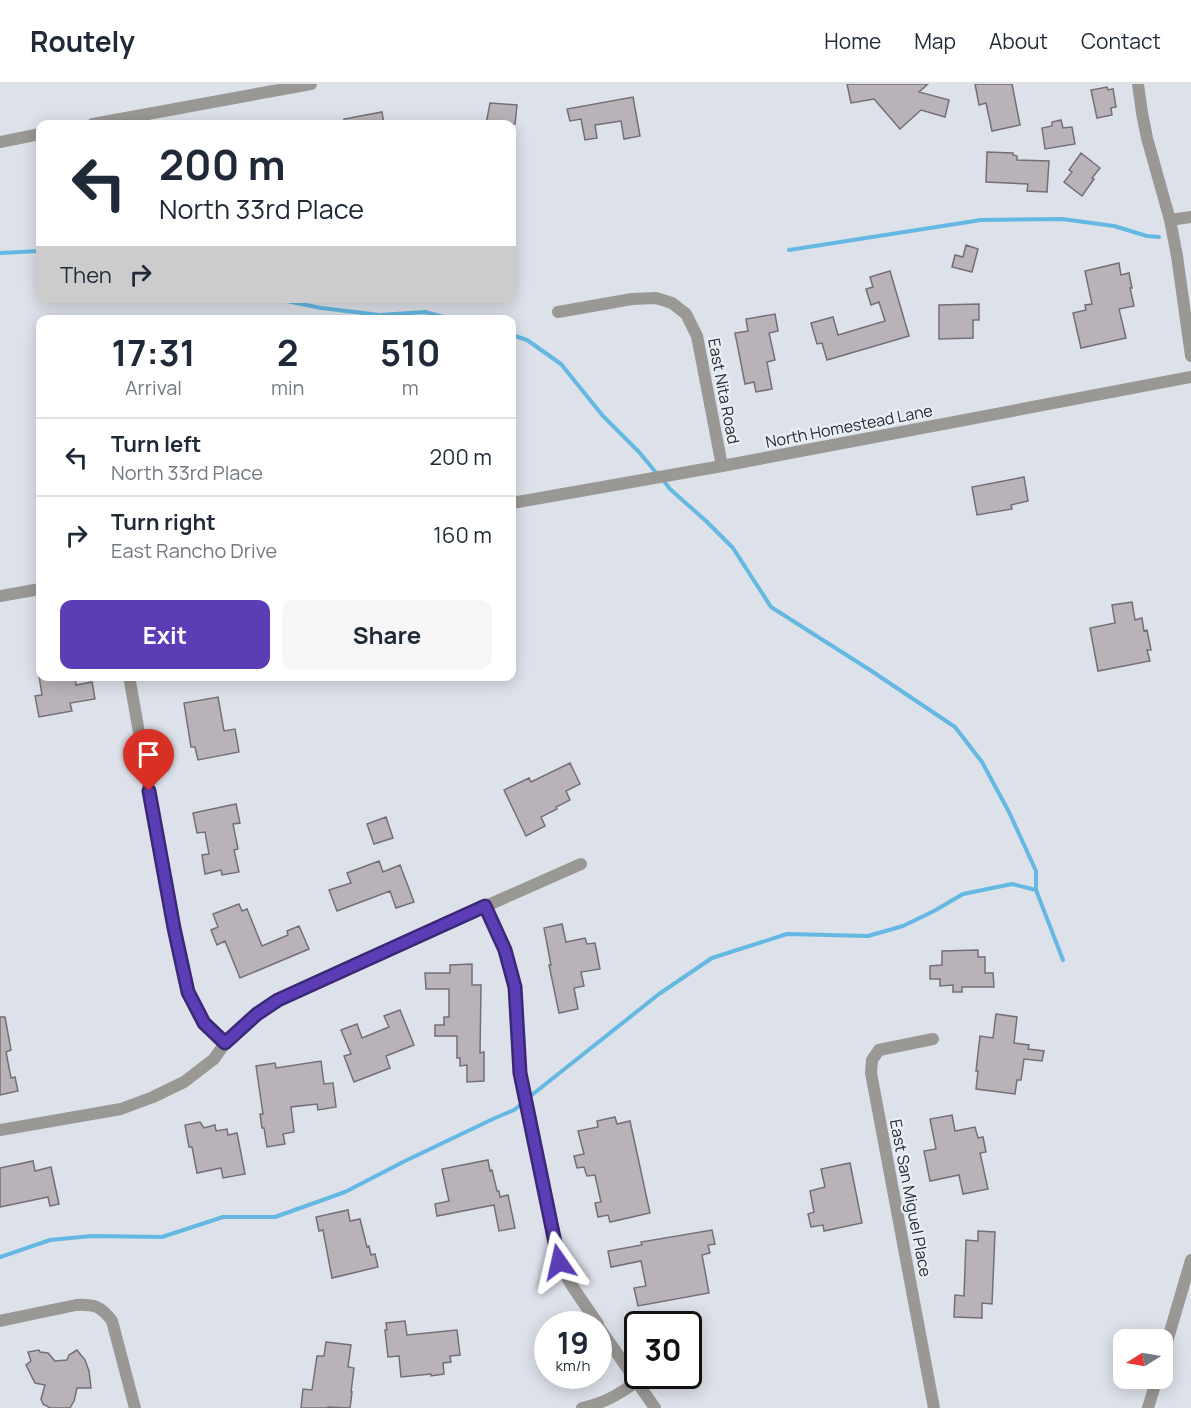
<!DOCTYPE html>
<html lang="en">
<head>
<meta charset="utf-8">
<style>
	:root { --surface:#fff; --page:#f6f6f7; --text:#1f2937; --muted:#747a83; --line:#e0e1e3; --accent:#5b3eb6 }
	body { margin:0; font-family:Manrope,sans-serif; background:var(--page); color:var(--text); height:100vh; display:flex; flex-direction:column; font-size:22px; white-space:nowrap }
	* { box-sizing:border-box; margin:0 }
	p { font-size:20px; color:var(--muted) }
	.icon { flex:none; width:33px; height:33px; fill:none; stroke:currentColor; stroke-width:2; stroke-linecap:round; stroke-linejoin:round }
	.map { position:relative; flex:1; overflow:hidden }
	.panel { position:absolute; left:36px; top:231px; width:480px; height:366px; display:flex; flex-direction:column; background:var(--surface); border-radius:12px; box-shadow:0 3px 15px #0003 }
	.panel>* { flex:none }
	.guide { position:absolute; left:36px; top:36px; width:480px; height:183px; border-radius:12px; box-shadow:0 3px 15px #0003; background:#fff; color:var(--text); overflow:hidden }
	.needle { width:39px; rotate:259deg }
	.controls { position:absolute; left:1113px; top:1245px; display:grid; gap:12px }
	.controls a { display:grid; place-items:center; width:60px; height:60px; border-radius:12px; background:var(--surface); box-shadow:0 3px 15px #0003; font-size:30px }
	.speed { position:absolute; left:534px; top:1227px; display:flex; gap:12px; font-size:30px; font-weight:700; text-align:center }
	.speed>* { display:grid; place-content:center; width:78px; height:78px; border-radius:50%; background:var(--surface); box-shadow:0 3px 15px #0003; line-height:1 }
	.speed small { font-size:15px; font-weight:400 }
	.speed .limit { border:3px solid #111; border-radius:9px; background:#fff; color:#111 }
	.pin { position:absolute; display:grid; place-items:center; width:51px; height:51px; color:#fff; margin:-62px -26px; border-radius:50% 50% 50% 0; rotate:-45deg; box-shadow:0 0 6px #0007 }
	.pin .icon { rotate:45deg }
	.me { position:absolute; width:66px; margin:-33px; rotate:349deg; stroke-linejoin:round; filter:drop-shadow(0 0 4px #0008) }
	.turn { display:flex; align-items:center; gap:21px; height:126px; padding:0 24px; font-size:27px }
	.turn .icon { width:78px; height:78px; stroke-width:2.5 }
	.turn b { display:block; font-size:42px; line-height:51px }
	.then { display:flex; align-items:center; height:57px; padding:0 24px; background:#0003; gap:12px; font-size:22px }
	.eta { display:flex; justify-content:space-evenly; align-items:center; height:102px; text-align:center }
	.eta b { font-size:36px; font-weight:700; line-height:42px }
	.action { display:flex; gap:12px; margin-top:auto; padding:12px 24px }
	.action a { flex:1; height:69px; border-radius:12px; background:var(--accent); color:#fff; font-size:24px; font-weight:700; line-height:69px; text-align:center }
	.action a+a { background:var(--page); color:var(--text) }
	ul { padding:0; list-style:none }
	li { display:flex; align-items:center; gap:18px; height:78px; padding:0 24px; border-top:2px solid var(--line) }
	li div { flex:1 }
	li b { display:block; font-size:22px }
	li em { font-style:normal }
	header { display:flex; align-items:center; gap:36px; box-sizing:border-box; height:84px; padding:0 30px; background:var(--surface); border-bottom:2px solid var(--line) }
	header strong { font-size:28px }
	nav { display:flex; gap:33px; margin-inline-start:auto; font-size:21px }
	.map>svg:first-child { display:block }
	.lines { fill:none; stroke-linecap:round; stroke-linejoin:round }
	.stream { stroke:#64b8e1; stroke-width:4 }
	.building { fill:#b9b3b9; stroke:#746f75; stroke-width:1.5 }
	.minor { stroke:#999894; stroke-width:12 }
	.route-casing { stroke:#3b2876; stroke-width:15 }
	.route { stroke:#5b3eb6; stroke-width:10 }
	.labels { text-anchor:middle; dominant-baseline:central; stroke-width:4.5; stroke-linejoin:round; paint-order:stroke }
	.street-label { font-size:16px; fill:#292b2e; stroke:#eaeff6 }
</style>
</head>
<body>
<header>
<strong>Routely</strong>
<nav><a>Home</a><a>Map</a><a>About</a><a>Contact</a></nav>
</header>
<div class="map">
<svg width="1191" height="1324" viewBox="0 0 1191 1324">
	<rect width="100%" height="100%" fill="#dde1e9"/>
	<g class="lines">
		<path class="stream" d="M789,166L981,136L1062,135L1114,142L1147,152L1159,153
			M0,169L40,167
			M272,214L321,224L380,231L425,228L455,236
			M512,251L527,256L561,280L603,332L639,368L658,391
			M663,396L670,405L706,437L733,464L771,523L870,586L955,643L982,678L1009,728L1036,787V806L1063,876
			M528,1014L659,910L712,874L787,850L868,852L903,842L934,827L963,810L1012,800L1036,806
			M0,1173L50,1156L92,1152L162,1153L223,1133H275L345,1108L405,1077L495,1034L514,1026L523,1019"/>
	</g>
	<path class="building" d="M847,0H928L919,8L949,16L945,33L921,26L900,45L874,15L851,19Z
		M975,0H1012L1020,41L992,47L986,19L979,21Z
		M1107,3L1108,6L1113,5L1116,23L1111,24L1112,31L1097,34L1091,6Z
		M633,13L640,52L624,55L621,37L595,41L597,54L585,56L581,35L570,37L567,25Z
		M490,19L517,21L515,40H486Z
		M382,28L384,40H344V35Z
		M1061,36L1063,44L1072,43L1075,60L1045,65L1042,44L1052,42V38Z
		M987,68L1013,69V71L1017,72V76L1049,77L1047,108L1027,107L1028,100L986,98Z
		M1081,69L1100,84L1092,94L1094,95L1082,112L1064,98L1072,88L1069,86Z
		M966,161L978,165L972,188L952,183L955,171L963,173Z
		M1119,179L1121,191L1129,189L1132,204H1130L1134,222L1119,225L1126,254L1081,264L1073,229L1086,226L1085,221L1092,220L1085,187Z
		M890,187L909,252L827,276L822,259L817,260L811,239L833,233L838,251L885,237L879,218L871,221L866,205L873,203L870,193Z
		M979,220V236H973V254L939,255V221Z
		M775,230L778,247L769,249L775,276L767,278L772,305L756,308L754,298L745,300L735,249L748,247L746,235Z
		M1024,393L1028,417L1011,421L1012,425L977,431L972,403Z
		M1132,518L1135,536L1142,534L1144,547L1147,546L1151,566H1147L1150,577L1098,587L1090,544L1115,539L1112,521Z
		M39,592H75L76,601L92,598L95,615L70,619L72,627L39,633L35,612L42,611Z
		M218,613L224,647L235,645L239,668L198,676L195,663H191L184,619Z
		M570,679L580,700L566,707L570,716L556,723L557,725L541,733L545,742L526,752L504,706L529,694L531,698Z
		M236,720L240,739L233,740L238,765L234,766L239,788L222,791L221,786L205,790L202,771L209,770L205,748L197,749L193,729Z
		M386,733L393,754L374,760L367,740Z
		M379,777L383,788L400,781L414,818L396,824L390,807L337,827L329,806L351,799L347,789Z
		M239,820L242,827L247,825L262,862L288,851L287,847L299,842L309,865L240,894L225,857L217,861L211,846L218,843L213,830Z
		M562,840L566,858L585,854L587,860L595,859L600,885L581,888L584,902L574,904L578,925L559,929L549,881H551L544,844Z
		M978,866V873H985V889H993L994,903H962V908H953V901L940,902V895H930V882L942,881V867Z
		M472,880V901H481L480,969L484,968V997L467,998V981L460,982V974H457V952H435V941H444V933H449V905H426L425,889H450V881Z
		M400,926L414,961L386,972L390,984L354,998L344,972L351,970L341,946L357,940L362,954L389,943L384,932Z
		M996,930L1017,933L1014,959L1029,961L1028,965L1044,967L1042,977L1024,975L1021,996H1017L1015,1010L976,1005L978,987H976L980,952L993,954Z
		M0,933H5L11,966L6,968L11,994L15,993L18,1007L0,1011Z
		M321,977L324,1000L333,999L336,1023L318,1026L317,1020L291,1023L294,1048L283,1050L285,1060L267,1063L264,1044H262L260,1030H263L256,982L275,979L276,984Z
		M952,1031L955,1047L975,1043L978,1054L983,1053L986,1068L980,1069L988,1105L963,1110L959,1091L930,1097L924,1067L936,1065L930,1035Z
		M615,1033L617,1040L630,1037L650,1129L610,1138L608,1131L598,1133L595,1119L601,1118L595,1091L587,1092L584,1083L577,1084L574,1072L584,1070L578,1047L598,1043L597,1037Z
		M200,1038L204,1044L215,1041L216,1047L227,1045L228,1051L237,1049L245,1090L223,1094L221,1084L197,1089L192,1063H189L185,1041Z
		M488,1076L490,1087L492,1086L497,1107H499L500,1113L508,1111L515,1144L499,1147L494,1121L437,1132L435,1120L449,1117L442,1085Z
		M33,1077L35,1087L51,1083L59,1120L50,1122L48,1113L0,1123V1084Z
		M850,1079L862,1139L824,1147L823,1141L811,1143L808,1130L814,1128L810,1107L825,1103L821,1085Z
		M348,1126L350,1137L360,1135L367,1163L369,1162L371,1171L375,1170L378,1183L332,1194L323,1146L319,1147L316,1133Z
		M712,1146L715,1160L708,1161L710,1169L702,1171L709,1209L638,1222L634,1204L646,1202L641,1177L611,1183L608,1167L642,1161L641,1158Z
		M978,1147L995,1148L992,1220L982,1219V1234L954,1233L955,1211L964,1212L966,1156L978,1157Z
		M405,1237L407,1251L457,1246L460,1271L450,1272L451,1278L443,1279L444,1290L431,1292V1290L401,1293L399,1272L388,1273L385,1246H387L386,1239Z
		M326,1258L351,1261L348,1283L354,1284L351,1308H352L350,1324L328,1323V1324H301L303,1305L312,1306L317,1272H324Z
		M39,1266L40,1268L48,1269L55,1277L67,1276L69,1271L77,1266L85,1276L89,1287L91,1304H77L74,1317L70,1324H50L43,1320L41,1315L45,1301L35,1299L26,1281L31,1277L28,1268Z"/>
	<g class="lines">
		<path class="minor" d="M1138,0L1142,29L1147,54L1170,136L1177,172L1191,272
			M93,40L311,0
			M0,58L40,50
			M1170,136L1191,133
			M558,228L632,215L656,214L672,219L686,230L697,252L722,382
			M512,419L722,382L1191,293
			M0,512L40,505
			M129,592L174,845L188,908L204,939L225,959
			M485,822L505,866L515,903L520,989L559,1177L570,1199L598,1240
			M933,955L879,966L872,976L871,989L934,1324
			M0,1046L121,1025L153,1013L184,998L214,975L225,959L257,930L278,916L350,882L581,780
			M0,1237L76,1221C94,1220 101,1222 112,1237L135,1324
			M598,1242L655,1324
			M1162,1275L1191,1176
			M582,1324C604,1319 618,1311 636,1298
			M1148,1324L1157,1294"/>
	</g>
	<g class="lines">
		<g class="route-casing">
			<path id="route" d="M149,707L174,844L188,908L204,939L225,959L257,930L278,916L485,822L505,866L515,903L520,989L559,1178"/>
		</g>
		<use href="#route" class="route"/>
	</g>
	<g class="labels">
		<g class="street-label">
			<text transform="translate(724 307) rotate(79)">East Nita Road</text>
			<text transform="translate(849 342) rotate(-11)">North Homestead Lane</text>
			<text transform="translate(911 1114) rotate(79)">East San Miguel Place</text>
		</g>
	</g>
</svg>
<div class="controls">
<a><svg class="needle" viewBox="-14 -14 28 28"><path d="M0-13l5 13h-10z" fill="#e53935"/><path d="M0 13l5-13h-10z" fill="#747a83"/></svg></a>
</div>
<div class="speed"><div>19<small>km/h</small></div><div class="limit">30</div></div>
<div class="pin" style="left:149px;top:707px;background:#d93025"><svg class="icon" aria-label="arrive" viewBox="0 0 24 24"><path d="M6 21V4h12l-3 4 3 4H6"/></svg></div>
<svg class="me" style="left:559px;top:1178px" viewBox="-20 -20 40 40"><path d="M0-17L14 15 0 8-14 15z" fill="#5b3eb6" stroke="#fff" stroke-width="4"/></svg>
<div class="guide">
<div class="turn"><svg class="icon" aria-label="left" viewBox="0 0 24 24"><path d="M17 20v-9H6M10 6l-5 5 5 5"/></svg><div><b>200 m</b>North 33rd Place</div></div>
<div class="then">Then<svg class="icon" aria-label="right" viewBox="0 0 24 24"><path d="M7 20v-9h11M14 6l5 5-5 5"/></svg></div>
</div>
<section class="panel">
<div class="eta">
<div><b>17:31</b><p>Arrival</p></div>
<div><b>2</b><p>min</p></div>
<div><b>510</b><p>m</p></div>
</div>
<ul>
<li><svg class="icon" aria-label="left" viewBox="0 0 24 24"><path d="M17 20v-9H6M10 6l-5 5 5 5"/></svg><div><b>Turn left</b><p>North 33rd Place</p></div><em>200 m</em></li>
<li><svg class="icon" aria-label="right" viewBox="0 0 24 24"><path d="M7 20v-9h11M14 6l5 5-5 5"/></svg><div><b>Turn right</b><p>East Rancho Drive</p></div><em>160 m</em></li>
</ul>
<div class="action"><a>Exit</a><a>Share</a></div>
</section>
</div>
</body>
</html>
